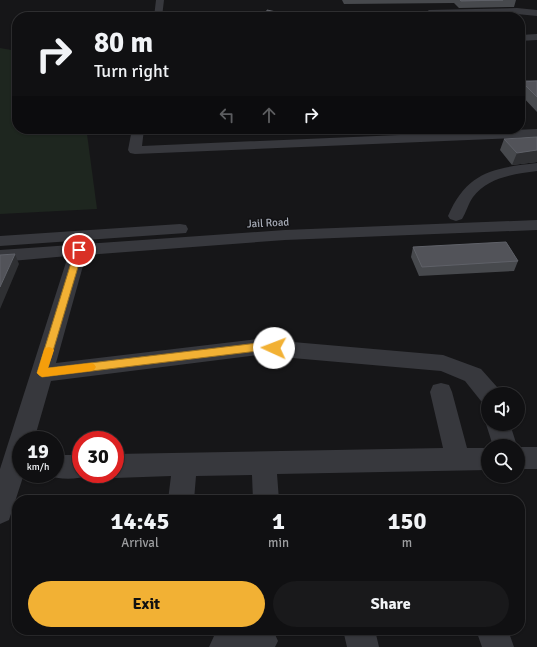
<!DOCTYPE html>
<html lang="en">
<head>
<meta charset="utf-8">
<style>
	:root { --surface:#101012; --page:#19191b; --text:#f1f3f6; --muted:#9c9d9f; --line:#303032; --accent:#f2b134 }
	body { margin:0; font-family:Signika,sans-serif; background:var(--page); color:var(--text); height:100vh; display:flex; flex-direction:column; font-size:15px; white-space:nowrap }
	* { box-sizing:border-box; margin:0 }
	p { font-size:13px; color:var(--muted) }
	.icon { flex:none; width:22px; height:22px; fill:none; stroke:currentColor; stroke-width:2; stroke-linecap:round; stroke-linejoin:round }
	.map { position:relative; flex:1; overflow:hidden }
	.details { position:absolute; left:12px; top:495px; width:513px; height:140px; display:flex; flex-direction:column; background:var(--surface); border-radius:16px; box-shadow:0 1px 3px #0004,0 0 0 1px var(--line) }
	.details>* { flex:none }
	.banner { position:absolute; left:12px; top:12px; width:513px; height:122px; border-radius:16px; box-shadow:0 1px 3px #0004,0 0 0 1px var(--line); background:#101012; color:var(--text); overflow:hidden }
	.controls { position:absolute; left:481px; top:387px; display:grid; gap:8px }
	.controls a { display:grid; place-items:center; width:44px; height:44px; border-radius:50%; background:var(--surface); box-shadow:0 1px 3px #0004,0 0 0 1px var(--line); font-size:20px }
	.speed { position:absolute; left:12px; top:431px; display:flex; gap:8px; font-size:20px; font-weight:700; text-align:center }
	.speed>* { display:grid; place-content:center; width:52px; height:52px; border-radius:50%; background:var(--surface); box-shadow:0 1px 3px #0004,0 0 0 1px var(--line); line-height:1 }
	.speed small { font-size:10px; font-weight:400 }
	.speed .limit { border:6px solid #d22; background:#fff; color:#111 }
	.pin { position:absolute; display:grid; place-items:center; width:34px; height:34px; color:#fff; margin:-17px; border:2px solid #fff; border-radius:50%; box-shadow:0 1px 4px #0007 }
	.me { position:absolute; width:44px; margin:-22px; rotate:272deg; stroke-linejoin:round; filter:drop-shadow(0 0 3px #0008) }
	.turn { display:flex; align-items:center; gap:14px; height:84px; padding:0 16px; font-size:18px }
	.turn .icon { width:52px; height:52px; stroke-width:2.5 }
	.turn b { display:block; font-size:28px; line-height:34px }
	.lanes { display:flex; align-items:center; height:38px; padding:0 16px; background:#0003; justify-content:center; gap:20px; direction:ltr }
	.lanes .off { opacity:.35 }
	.eta { display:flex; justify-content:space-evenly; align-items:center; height:68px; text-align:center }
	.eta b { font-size:24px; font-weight:800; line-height:28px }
	.action { display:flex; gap:8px; margin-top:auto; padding:8px 16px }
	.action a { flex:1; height:46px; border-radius:24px; background:var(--accent); color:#111; font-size:16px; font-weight:800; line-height:46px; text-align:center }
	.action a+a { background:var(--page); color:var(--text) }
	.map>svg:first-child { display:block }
	.green { fill:#1e261f }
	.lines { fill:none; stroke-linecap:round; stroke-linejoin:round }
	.minor { fill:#37383d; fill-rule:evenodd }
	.wall { fill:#47494d }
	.shaded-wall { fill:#2f3033 }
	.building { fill:#525359; stroke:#5f6168 }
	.route { fill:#f2b134; stroke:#9d7322 }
	.slow { fill:#f59e0b }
	.labels { text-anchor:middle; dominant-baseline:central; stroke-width:3; stroke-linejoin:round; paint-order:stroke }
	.street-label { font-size:11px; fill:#a8adb8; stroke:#111113 }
</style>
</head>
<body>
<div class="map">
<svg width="537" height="647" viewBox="0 0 537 647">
	<rect width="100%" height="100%" fill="#161618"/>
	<path class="green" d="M0,48L17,51V129H89L87,134L97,209L0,214Z"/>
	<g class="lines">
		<path class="minor" d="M156,0H164L162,17H154Z
			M517,8L537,10V16L517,14L423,17L422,15L429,10Z
			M384,11L396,15L397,17H288L292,14Z
			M537,34V40L520,41V35Z
			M520,80H537V86H520Z
			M132,129H144L142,146L537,129V137L135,154L130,153L128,150Z
			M537,163V171C514,174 488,177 473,197C468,204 466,213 462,219L456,221L450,219L448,216C467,172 493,168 537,163Z
			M537,220V230L285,240L86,255L56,363L258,339L443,355L481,369L497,387L500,394H488V403L481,401L465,381L441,371L258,355L51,381L34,440H21V474H24L9,520L0,524V469L68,256L0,262V250L285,230Z
			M180,224L186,225L188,229L186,233L0,246V236Z
			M441,383L449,385L452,392L467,448H488V470L277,474L279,500H253L252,475L196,476L194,500H168L171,476L115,478L106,474H115V454L443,448L430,392L433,385Z
			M488,420V424H510L517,446H493L486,424Z
			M518,447H537V469H518Z
			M55,455H81V474H90V475C76,480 60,480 46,475V474H55Z
			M232,630H273L278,641L275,647H209L214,636Z
			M343,630H375L379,647H347Z
			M476,630H508L514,647H482Z"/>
	</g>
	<path class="wall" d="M342,0H516L514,7L459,8L454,3L344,4Z
		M537,81V112L520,94V88L522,82Z
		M537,137V162L512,165L500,150L504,139Z
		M413,247L518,261L514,271L419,276L411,257Z"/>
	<path class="shaded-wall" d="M537,150V162L512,165L517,153Z
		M15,254L19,264L0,309V287Z"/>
	<path class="building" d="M460,0H503L461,1Z
		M267,10L294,16V17H266Z
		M537,81V97L522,82Z
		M537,137V150L517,153L504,139Z
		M506,242L518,261L422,267L413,247Z
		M15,254L0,287V255Z"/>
	<path class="route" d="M79,248L83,250L48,368L258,343L274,345L278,348L274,352L258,351L42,377L39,375L37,373L75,250Z"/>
	<path class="slow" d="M49,347L52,348L54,350L48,368L91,363L94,364L96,367L94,370L91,371L42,377L39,375L37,373L44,350L45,348Z"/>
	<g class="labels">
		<g class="street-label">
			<text transform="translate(268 223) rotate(-3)">Jail Road</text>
		</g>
	</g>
</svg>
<div class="controls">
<a><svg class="icon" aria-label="sound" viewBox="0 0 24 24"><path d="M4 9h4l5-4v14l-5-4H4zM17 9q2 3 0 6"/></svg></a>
<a><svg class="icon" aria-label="search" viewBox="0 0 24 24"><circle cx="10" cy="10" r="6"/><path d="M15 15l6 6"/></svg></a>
</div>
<div class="speed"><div>19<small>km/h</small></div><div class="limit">30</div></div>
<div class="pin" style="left:79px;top:250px;background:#d93025"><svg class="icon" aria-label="arrive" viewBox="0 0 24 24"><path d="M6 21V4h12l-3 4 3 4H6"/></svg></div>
<svg class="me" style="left:274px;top:348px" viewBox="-20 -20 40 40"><circle r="19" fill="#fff"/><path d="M0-13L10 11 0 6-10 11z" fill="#f2b134"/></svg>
<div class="banner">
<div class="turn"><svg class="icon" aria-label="right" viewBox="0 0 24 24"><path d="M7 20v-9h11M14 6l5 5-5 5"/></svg><div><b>80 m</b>Turn right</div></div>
<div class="lanes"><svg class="icon off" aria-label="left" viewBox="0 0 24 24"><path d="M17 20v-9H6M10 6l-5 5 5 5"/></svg><svg class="icon off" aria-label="ahead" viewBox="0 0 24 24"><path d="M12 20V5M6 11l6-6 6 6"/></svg><svg class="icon" aria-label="right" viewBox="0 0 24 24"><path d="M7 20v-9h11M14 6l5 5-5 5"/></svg></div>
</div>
<section class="details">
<div class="eta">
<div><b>14:45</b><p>Arrival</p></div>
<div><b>1</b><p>min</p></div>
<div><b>150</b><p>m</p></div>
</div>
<div class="action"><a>Exit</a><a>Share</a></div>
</section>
</div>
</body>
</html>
